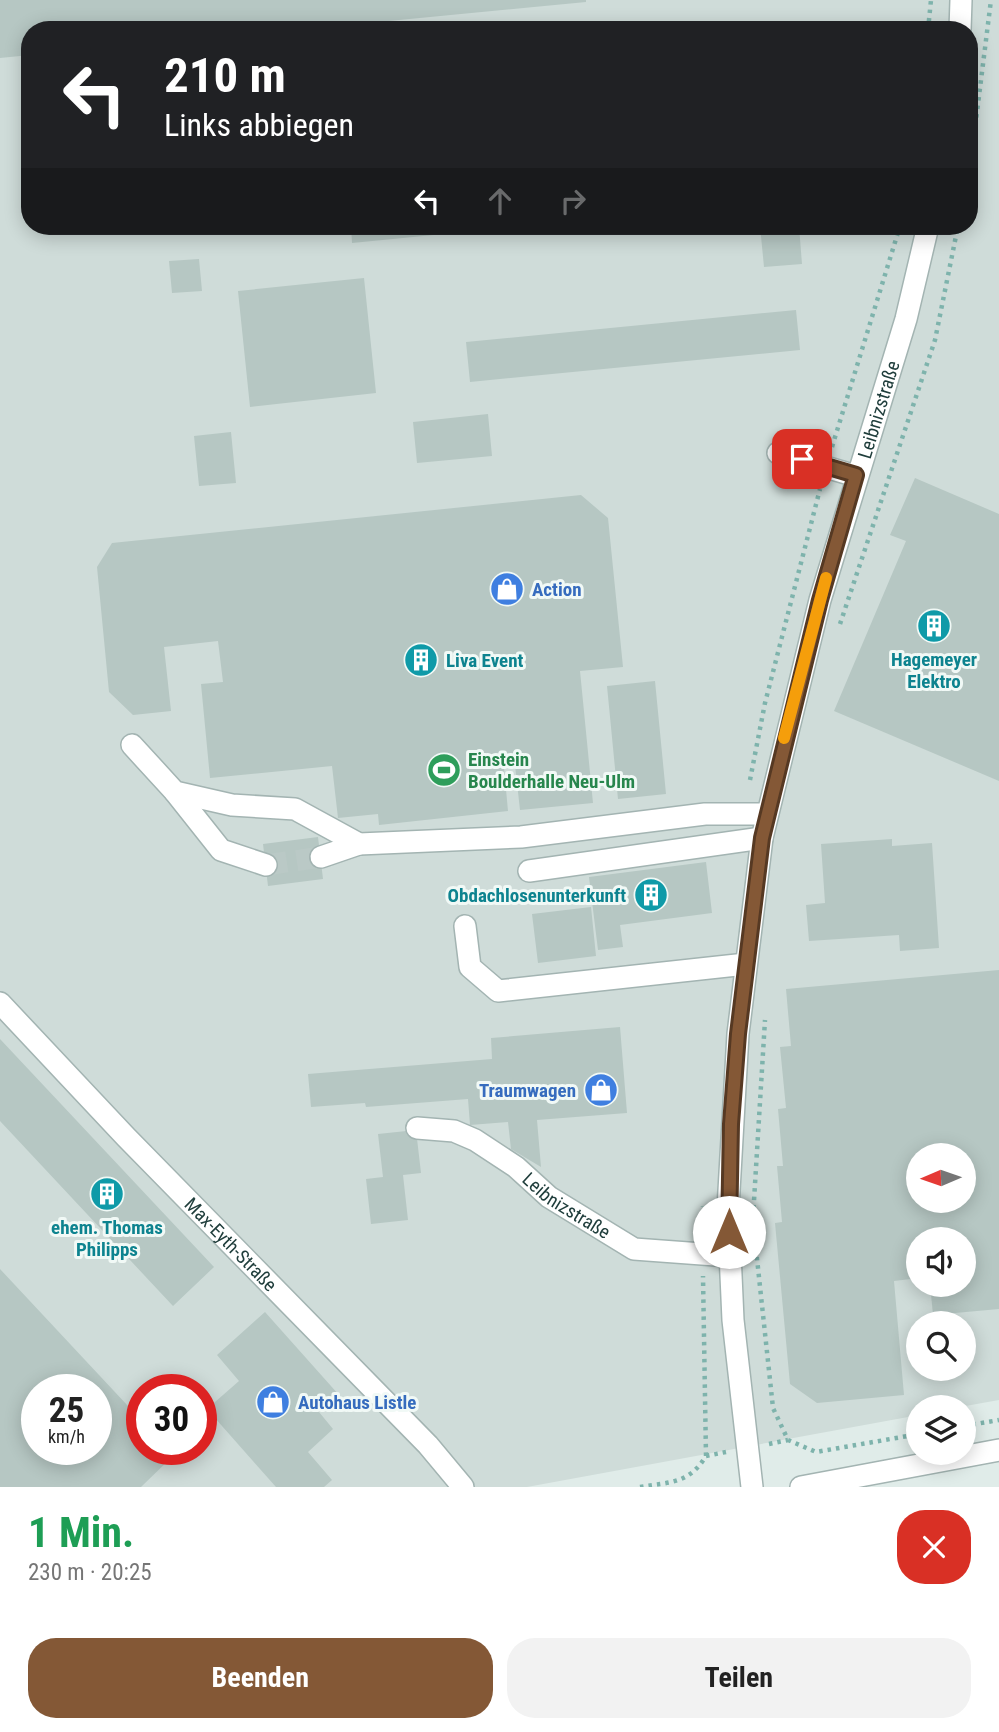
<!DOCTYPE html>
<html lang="de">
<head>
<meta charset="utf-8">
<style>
	:root { --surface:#fff; --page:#f2f2f2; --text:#222; --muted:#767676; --accent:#845836 }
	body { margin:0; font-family:"Roboto Condensed",sans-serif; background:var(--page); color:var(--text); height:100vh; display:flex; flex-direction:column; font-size:26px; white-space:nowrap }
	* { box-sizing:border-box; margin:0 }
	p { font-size:23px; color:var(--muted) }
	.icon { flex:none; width:38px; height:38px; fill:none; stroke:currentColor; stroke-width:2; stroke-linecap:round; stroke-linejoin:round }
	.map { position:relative; height:1487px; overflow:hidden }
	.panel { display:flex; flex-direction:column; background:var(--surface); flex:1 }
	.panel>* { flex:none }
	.top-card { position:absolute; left:21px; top:21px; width:957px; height:214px; border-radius:28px; box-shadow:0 4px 18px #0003; background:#202124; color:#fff; overflow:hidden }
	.needle { width:46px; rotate:268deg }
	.tools { position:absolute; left:906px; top:1143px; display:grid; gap:14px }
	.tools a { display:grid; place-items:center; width:70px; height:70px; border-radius:50%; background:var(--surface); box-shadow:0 4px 18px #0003; font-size:35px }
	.speed { position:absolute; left:21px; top:1374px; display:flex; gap:14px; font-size:35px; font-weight:700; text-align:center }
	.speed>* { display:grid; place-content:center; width:91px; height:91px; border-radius:50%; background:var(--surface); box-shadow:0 4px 18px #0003; line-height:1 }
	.speed small { font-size:18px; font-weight:400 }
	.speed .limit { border:10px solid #d22; background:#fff; color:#111 }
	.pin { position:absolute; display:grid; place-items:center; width:60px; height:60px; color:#fff; margin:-30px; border-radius:14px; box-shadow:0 4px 10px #0006 }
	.me { position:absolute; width:77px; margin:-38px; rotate:0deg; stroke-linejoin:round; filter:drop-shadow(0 0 5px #0008) }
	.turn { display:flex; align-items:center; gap:24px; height:147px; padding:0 28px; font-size:32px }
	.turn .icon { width:91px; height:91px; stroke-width:2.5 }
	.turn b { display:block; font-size:49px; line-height:60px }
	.lanes { display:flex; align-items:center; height:66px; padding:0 28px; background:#0003; justify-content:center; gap:35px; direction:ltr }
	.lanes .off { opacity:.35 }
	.round { display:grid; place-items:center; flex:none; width:74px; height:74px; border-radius:28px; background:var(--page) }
	.head { display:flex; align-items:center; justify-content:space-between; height:119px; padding:0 28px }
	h1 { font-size:42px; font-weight:700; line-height:52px; color:#1e9e55 }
	.cta { display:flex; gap:14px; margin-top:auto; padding:14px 28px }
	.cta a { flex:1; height:80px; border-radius:28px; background:var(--accent); color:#fff; font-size:28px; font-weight:700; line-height:80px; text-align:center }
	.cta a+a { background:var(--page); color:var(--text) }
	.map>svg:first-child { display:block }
	.built { fill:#cfdcd9; fill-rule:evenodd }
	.building { fill:#b6c7c3; fill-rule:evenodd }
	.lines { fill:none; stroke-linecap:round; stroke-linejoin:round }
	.minor-tunnel { stroke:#bac9c6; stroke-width:21; stroke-dasharray:21 10; stroke-linecap:butt }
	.minor-casing { stroke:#a3b4b2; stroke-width:24 }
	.path { stroke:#7eb3ac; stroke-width:4.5; stroke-dasharray:3.5 5; stroke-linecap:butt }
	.minor { stroke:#fff; stroke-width:21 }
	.route-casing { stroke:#563923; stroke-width:18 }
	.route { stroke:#845836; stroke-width:12 }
	.slow { stroke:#f59e0b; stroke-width:12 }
	.labels { text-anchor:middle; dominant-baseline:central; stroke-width:6; stroke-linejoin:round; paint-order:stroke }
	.street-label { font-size:19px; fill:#203e3c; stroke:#f1f9f6 }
	.shop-label { font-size:19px; font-weight:bold; fill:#366cbe; stroke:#f1f9f6; text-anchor:start }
	.culture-label { font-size:19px; font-weight:bold; fill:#0d838f; stroke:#f1f9f6 }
	.leisure-label { font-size:19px; font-weight:bold; fill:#27864d; stroke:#f1f9f6; text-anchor:start }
</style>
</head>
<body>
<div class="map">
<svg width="999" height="1487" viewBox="0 0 999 1487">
	<rect width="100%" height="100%" fill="#e0ece9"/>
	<path class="built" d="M0,0H999V1400L960,1407H919V1415L527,1487H0ZM30,30H970V226H30ZM919,1155H964V1200H919ZM919,1239H964V1284H919ZM919,1323H964V1368H919ZM37,1390H96V1449H37ZM142,1390H201V1449H142Z"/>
	<path class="building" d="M0,0H586V2L296,30H30V55L0,58Z
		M351,226H505V228L352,243Z
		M760,226H799L802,264L764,267Z
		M199,259L202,291L172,293L169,261Z
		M364,278L376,393L250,407L238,291Z
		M796,310L800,350L470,382L466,342Z
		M488,414L492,456L417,463L413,422Z
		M231,432L236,483L199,486L194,436Z
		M915,478L999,514V781L834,711L906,541L890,535Z
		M581,495L608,518L623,667L580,671L593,803L520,810L514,756L503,757L508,811L379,825L378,814L338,818L332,766L210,778L201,684L223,682L218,641L164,647L171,711L133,715L109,692L97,567L112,543Z
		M655,681L666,794L618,799L607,686Z
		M318,837L323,879L268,886L263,844Z
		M892,839V846L932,843L939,948L900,951L899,935L809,941L806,905L825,903L821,844Z
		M706,862L712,913L620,925L623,947L598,950L589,877Z
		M591,907L596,956L538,963L532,914Z
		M999,970V1309L933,1315L930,1284H964V1239H919V1278L894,1281L904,1395L817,1403L790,1384L775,1223L782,1222L777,1166H783L778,1109L786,1108L780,1047L791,1046L786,989ZM919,1155H964V1200H919Z
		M620,1027L627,1113L537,1120L541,1167L511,1149L508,1122L470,1125L468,1099L366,1107L365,1103L311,1107L308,1074L492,1059L491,1038Z
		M0,1039L214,1267L173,1306L0,1121Z
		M416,1130L421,1173L403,1175L408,1220L371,1224L366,1179L383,1177L378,1134Z
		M0,1269L142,1421V1449H168L174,1455L141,1487H0ZM37,1390H96V1449H37Z
		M265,1312L339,1395L319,1412L333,1429L308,1452L332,1480L324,1487H276L207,1409L239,1381L217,1355Z"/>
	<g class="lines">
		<path class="minor-tunnel" d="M266,865L321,857"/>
		<g class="minor-casing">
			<g id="minor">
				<path d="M960,30L961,0"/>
				<path d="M778,453L856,476"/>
				<path d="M132,745L175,792L232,805L295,809L359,844L521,837L705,814H766"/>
				<path d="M175,792L221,850L266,865"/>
				<path d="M321,857L359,844"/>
				<path d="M529,871L762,838"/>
				<path d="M465,926L470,967L498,991L746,964"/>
				<path id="s1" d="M0,1003L126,1137L428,1445L463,1487"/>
				<path id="s2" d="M417,1128L454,1131L475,1140L516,1167L549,1197L634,1249L729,1256"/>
				<path id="s3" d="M752,1487L733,1320L728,1208L738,1034L762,838L820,600L906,319L928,226"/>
				<path d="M801,1487L999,1450"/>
			</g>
		</g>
		<path class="path" d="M928,30L931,0
			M970,168L991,0
			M832,447L900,226
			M840,624L935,340L958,226
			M750,780L765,703L820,489
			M753,1217L765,1020
			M702,1232L703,1206
			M755,1240L773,1408L788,1440L816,1452L919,1434
			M964,1426L999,1420
			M769,1444L788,1440
			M706,1456L726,1452
			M640,1487C670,1482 689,1484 706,1456L703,1276"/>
		<use href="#minor" class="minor"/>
	</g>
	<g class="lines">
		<g class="route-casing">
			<path id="route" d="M729,1232L731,1124L738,1034L762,838L820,600L856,475L802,459"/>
		</g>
		<use href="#route" class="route"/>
		<path class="slow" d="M784,738L826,578"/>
	</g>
	<defs>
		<g id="shop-disc" transform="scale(1.75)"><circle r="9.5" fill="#3f7fe0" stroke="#f1f9f6"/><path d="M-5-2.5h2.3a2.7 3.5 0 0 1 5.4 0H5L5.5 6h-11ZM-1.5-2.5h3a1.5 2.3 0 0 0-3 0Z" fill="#fff"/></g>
		<g id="building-disc" transform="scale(1.75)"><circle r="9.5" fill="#0f9aa8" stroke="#f1f9f6"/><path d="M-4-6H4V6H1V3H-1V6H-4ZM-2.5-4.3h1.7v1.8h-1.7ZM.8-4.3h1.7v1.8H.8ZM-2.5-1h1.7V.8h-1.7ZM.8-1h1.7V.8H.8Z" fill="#fff"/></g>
		<g id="stadium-disc" transform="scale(1.75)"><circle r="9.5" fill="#2e9e5b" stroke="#f1f9f6"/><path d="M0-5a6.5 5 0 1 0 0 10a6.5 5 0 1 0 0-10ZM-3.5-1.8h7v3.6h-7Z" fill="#fff"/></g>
	</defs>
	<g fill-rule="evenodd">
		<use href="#shop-disc" x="507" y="589"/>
		<use href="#building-disc" x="934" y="626"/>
		<use href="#building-disc" x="421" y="660"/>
		<use href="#stadium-disc" x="444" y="770"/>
		<use href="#building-disc" x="651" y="895"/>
		<use href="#shop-disc" x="601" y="1090"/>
		<use href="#building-disc" x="107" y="1194"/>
		<use href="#shop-disc" x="273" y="1402"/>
	</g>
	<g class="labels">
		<g class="street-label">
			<text stroke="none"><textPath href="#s3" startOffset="1096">Leibnizstraße</textPath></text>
			<text stroke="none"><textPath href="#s2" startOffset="173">Leibnizstraße</textPath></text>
			<text stroke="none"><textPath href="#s1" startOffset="334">Max-Eyth-Straße</textPath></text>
		</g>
		<g class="shop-label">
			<text x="532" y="589">Action</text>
			<text x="576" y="1090" text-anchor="end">Traumwagen</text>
			<text x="298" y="1402">Autohaus Listle</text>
		</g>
		<g class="culture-label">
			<text x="934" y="659">Hagemeyer<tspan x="934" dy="22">Elektro</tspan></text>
			<text x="446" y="660" text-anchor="start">Liva Event</text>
			<text x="626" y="895" text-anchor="end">Obdachlosenunterkunft</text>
			<text x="107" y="1227">ehem. Thomas<tspan x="107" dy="22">Philipps</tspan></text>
		</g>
		<g class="leisure-label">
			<text x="468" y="759">Einstein<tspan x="468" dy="22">Boulderhalle Neu-Ulm</tspan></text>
		</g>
	</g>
</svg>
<div class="tools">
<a><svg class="needle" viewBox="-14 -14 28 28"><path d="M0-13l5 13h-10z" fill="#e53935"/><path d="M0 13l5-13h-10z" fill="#767676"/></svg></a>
<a><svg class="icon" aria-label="sound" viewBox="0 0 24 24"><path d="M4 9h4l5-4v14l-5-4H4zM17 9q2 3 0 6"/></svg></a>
<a><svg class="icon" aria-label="search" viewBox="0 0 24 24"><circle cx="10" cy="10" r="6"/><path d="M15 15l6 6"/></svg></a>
<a><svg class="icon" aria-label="layers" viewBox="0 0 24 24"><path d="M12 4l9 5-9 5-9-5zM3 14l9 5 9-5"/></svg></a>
</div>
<div class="speed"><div>25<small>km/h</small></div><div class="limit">30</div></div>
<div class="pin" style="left:802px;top:459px;background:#d93025"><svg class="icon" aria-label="arrive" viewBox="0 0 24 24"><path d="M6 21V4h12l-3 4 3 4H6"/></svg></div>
<svg class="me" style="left:729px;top:1232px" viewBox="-20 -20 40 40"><circle r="19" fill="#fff"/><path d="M0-13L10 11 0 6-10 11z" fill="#845836"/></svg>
<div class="top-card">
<div class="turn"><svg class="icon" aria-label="left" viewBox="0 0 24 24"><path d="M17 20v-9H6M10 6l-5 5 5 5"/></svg><div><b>210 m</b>Links abbiegen</div></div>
<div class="lanes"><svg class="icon" aria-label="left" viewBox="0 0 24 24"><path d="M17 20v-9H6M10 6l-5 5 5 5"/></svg><svg class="icon off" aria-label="ahead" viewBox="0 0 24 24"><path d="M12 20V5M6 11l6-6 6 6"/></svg><svg class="icon off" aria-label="right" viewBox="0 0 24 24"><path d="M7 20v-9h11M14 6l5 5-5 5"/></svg></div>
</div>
</div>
<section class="panel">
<div class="head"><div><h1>1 Min.</h1><p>230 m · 20:25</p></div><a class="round" style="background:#d93025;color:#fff"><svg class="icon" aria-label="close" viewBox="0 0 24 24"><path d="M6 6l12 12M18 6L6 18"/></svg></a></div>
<div class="cta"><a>Beenden</a><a>Teilen</a></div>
</section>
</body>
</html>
